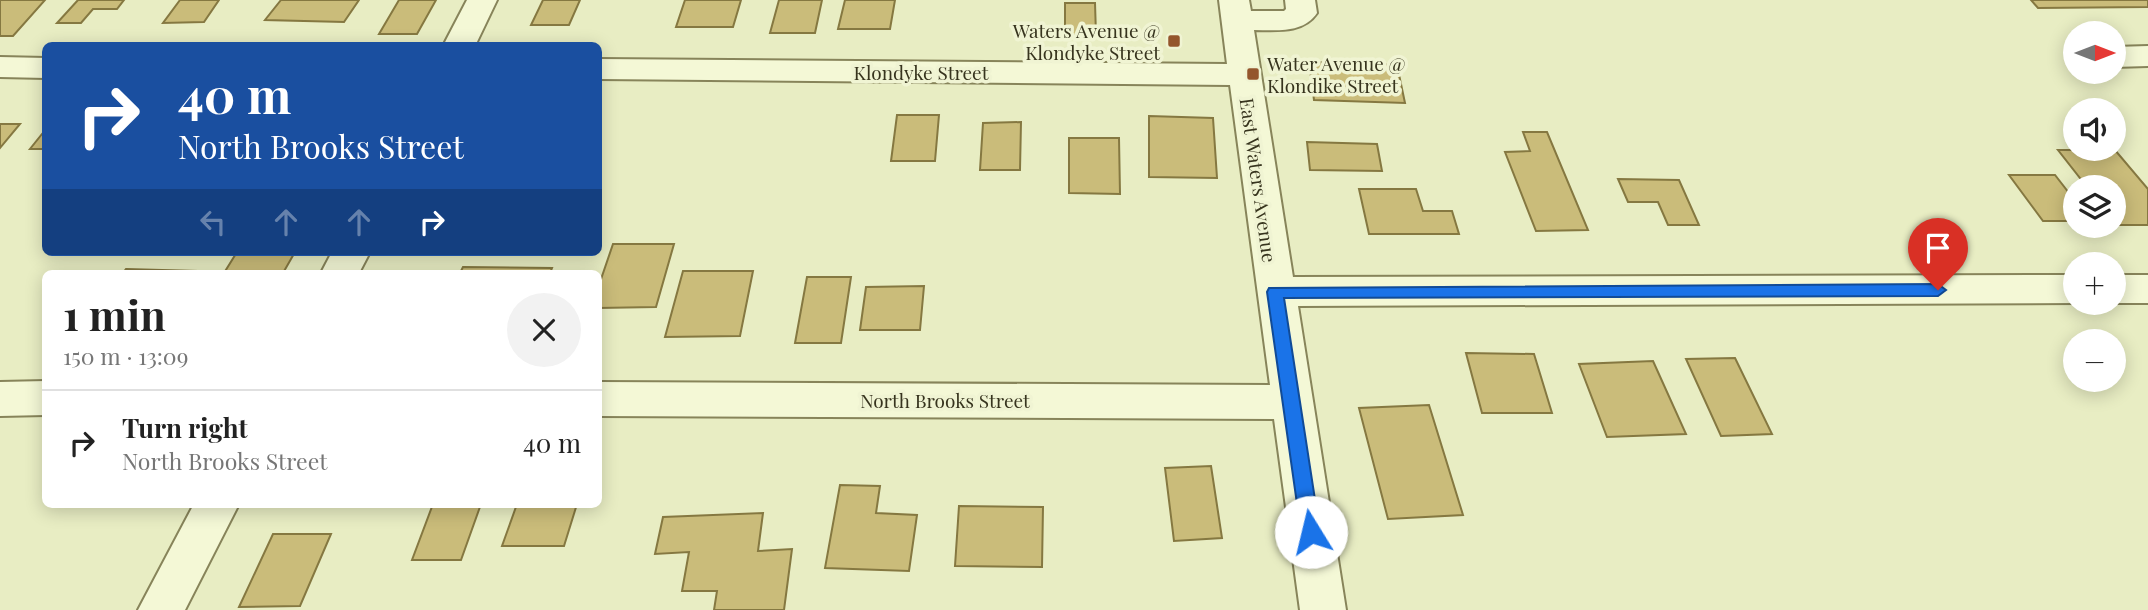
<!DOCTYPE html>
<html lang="en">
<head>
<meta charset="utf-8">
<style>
	:root { --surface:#fff; --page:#f2f2f2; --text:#222; --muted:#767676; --line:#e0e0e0 }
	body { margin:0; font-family:"Playfair Display",serif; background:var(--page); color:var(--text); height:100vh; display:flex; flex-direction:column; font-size:26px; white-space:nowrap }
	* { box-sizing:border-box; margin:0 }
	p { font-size:23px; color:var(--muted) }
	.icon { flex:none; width:38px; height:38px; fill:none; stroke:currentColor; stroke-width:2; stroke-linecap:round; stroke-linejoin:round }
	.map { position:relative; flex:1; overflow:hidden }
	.details { position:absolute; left:42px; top:270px; width:560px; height:238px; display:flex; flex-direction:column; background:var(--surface); border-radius:10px; box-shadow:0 4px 18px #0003 }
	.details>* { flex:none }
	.top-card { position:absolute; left:42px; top:42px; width:560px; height:214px; border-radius:10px; box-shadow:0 4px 18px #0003; background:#1a4fa0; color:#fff; overflow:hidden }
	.needle { width:46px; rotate:90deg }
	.controls { position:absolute; left:2063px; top:21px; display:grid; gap:14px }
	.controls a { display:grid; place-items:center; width:63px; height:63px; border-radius:50%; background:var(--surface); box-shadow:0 4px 18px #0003; font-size:35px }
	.pin { position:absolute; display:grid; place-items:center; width:60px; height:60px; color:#fff; margin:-72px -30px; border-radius:50% 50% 50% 0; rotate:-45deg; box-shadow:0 0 7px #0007 }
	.pin .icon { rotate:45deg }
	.me { position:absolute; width:77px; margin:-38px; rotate:351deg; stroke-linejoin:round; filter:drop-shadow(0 0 5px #0008) }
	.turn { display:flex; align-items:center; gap:24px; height:147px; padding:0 21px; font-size:32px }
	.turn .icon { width:91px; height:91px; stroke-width:2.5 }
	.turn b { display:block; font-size:49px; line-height:60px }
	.lanes { display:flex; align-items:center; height:66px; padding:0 21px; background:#0003; justify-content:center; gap:35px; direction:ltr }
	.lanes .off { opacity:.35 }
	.round { display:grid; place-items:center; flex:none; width:74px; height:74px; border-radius:37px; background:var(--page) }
	.overview { display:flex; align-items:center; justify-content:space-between; height:119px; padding:0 21px }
	h1 { font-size:42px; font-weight:700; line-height:52px }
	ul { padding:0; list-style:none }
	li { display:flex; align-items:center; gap:21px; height:105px; padding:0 21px; border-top:2px solid var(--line) }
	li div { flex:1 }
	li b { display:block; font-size:26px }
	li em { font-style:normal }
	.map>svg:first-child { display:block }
	.building { fill:#cabc7a; stroke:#857841; stroke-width:2 }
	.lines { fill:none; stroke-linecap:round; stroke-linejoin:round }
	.minor-casing { stroke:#87845a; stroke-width:4 }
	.minor { fill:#f4f8d6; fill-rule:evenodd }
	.route { fill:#1a73e8; stroke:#114b97; stroke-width:2 }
	.poi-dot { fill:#94562c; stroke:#f0f4d3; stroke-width:2.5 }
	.labels { text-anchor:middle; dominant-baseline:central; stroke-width:7; stroke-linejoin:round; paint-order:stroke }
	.poi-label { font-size:19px; fill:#37341e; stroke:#f0f4d3; text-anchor:end }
	.street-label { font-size:19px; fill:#37341e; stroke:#f0f4d3 }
</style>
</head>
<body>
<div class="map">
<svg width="2148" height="610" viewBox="0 0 2148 610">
	<rect width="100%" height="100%" fill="#e8edc3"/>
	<path class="building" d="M0,0H45L13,36H0Z
		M78,0H124L117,9H93L81,23H57Z
		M180,0H219L204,22L163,23Z
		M281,0H359L344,22L265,20Z
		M399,0H436L417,34H379Z
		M543,0H580L569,25H531Z
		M685,0H741L733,27H676Z
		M779,0H822L815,33H770Z
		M845,0H895L890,29H838Z
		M2031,0H2148V7L2038,8Z
		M1065,3H1095L1096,35H1065Z
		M1309,62L1397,65L1405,103L1314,100Z
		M897,115H939L935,161H891Z
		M1149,116L1213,118L1217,178L1149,177Z
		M1021,122L1020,170H980L983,123Z
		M0,124H20L0,148Z
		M46,129V149H30Z
		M1523,132H1547L1588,230L1536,231L1505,152L1530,151Z
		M1069,138H1119L1120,194L1069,193Z
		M1307,142L1377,144L1382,171L1310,170Z
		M2058,150H2115L2148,189V225H2117L2114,222V187H2087Z
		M2009,175H2055L2076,202V221H2043Z
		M1618,179L1679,180L1699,225H1668L1658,202H1628Z
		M1359,189H1416L1423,211H1452L1459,234H1369Z
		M613,244H674L656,307L598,308V288Z
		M237,252H295L283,273H224Z
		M463,267L552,268L550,273H460Z
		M126,269L196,271L194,273H123Z
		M683,271H753L740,336L665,337Z
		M807,277H851L841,343H795Z
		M924,286L920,330H860L866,287Z
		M1466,353L1534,354L1552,413H1482Z
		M1735,358L1772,434L1721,436L1686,359Z
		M1653,361L1686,434L1607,437L1579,364Z
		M1429,405L1463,515L1388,519L1359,408Z
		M1211,466L1222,538L1174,541L1165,468Z
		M840,485L880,486L876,513L917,515L909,571L825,568Z
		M433,504H481L461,560H412Z
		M517,504H577L564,546H502Z
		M959,506L1043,507L1042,567L955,566Z
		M763,513L758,551L792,549L784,610H714L717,591H682L689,552L655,554L663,517Z
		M273,534H331L300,606L239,607Z"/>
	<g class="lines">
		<g class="minor-casing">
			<path id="minor" d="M467,0H497L475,46H443Z
				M1219,0H1249L1251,11H1284L1286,9L1285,0H1315L1317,13C1303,34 1276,30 1254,30L1293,277L2076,275V303H2078L1298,306L1346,610H1300L1274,419L598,416V382L1270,385L1230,85L598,79V59L1227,64Z
				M2148,46V66L2114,67V47Z
				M0,57L46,58V78L0,77Z
				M332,252H370L359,273H321Z
				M2114,275H2148V303H2112H2114Z
				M46,381V415L0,416V382Z
				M194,504H239L185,610H138Z"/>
		</g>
		<use href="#minor" class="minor"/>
	</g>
	<path class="route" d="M1938,284L1946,290L1938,296L1284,298L1320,532L1317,538L1311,540L1304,538L1301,532L1267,292L1269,288Z"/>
	<g class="poi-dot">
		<rect x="1167" y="34" width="14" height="14" rx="3.5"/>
		<rect x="1246" y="67" width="14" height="14" rx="3.5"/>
	</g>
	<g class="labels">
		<g class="poi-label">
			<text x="1160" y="30">Waters Avenue @<tspan x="1160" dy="22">Klondyke Street</tspan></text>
			<text x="1267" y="63" text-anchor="start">Water Avenue @<tspan x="1267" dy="22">Klondike Street</tspan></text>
		</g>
		<g class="street-label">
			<text x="921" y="72">Klondyke Street</text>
			<text transform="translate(1259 180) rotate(82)">East Waters Avenue</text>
			<text x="945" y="400">North Brooks Street</text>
		</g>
	</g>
</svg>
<div class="controls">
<a><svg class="needle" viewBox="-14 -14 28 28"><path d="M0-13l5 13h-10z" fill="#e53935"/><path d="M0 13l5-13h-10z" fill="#767676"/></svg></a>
<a><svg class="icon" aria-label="sound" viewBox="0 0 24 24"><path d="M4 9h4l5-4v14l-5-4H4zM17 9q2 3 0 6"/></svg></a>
<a><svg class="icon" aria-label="layers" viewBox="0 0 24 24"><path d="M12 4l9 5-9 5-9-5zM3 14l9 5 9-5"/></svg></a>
<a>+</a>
<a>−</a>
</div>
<div class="pin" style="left:1938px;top:290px;background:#d93025"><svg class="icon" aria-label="arrive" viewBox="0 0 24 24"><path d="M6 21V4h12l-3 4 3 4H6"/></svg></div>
<svg class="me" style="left:1311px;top:532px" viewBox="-20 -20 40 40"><circle r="19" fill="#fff"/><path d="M0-13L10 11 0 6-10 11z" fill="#1a73e8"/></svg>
<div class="top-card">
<div class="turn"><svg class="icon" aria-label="right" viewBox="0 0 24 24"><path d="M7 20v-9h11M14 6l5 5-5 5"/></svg><div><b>40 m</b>North Brooks Street</div></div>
<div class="lanes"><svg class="icon off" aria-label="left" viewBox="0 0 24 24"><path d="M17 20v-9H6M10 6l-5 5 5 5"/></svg><svg class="icon off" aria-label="ahead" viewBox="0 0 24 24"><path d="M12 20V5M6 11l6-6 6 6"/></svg><svg class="icon off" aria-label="ahead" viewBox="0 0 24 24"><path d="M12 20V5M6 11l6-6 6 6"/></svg><svg class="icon" aria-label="right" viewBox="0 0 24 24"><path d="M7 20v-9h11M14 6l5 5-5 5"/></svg></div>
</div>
<section class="details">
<div class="overview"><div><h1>1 min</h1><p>150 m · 13:09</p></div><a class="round"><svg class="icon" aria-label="close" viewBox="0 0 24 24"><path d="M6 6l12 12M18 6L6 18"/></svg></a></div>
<ul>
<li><svg class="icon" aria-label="right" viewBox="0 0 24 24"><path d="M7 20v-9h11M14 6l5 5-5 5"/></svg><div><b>Turn right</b><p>North Brooks Street</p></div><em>40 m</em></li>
</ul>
</section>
</div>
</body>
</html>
